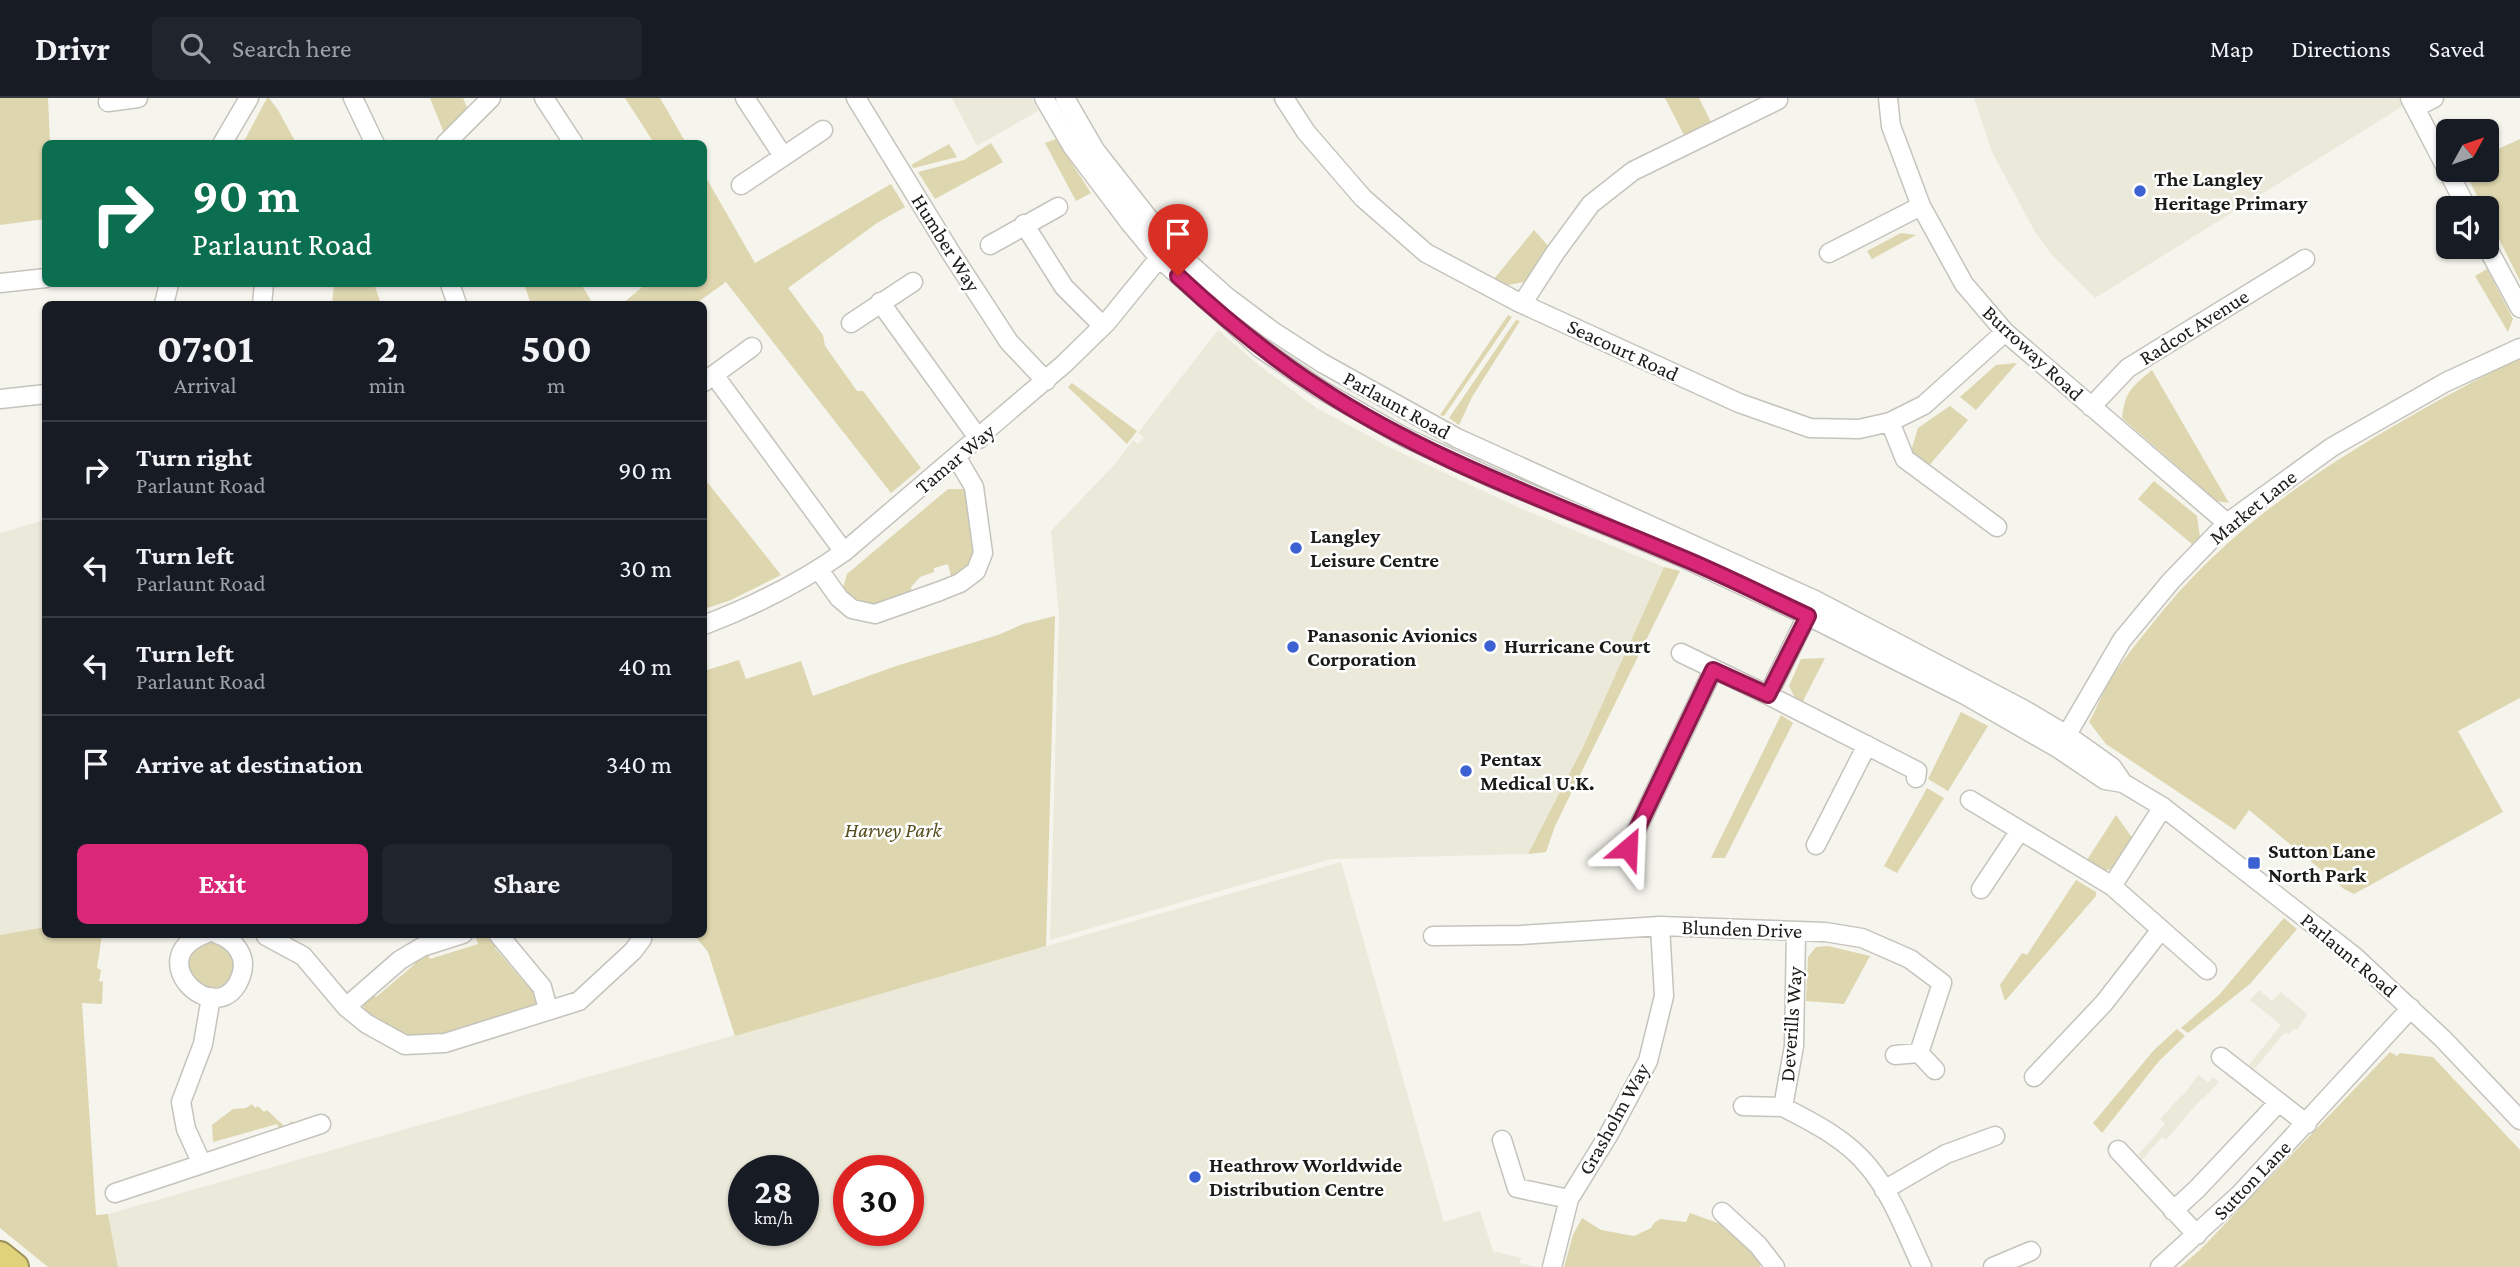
<!DOCTYPE html>
<html lang="en">
<head>
<meta charset="utf-8">
<style>
	:root { --surface:#171b24; --page:#20242c; --text:#f1f3f6; --muted:#9ea1a6; --line:#363941; --accent:#db2777 }
	body { margin:0; font-family:"Crimson Pro",serif; background:var(--page); color:var(--text); height:100vh; display:flex; flex-direction:column; font-size:26px; white-space:nowrap }
	* { box-sizing:border-box; margin:0 }
	p { font-size:23px; color:var(--muted) }
	.icon { flex:none; width:38px; height:38px; fill:none; stroke:currentColor; stroke-width:2; stroke-linecap:round; stroke-linejoin:round }
	.map { position:relative; flex:1; overflow:hidden }
	.details { position:absolute; left:42px; top:203px; width:665px; height:637px; display:flex; flex-direction:column; background:var(--surface); border-radius:10px; box-shadow:0 2px 5px #0004 }
	.details>* { flex:none }
	.guide { position:absolute; left:42px; top:42px; width:665px; height:147px; border-radius:10px; box-shadow:0 2px 5px #0004; background:#0b6e4f; color:#fff; overflow:hidden }
	.needle { width:46px; rotate:50deg }
	.tools { position:absolute; left:2436px; top:21px; display:grid; gap:14px }
	.tools a { display:grid; place-items:center; width:63px; height:63px; border-radius:10px; background:var(--surface); box-shadow:0 2px 5px #0004; font-size:35px }
	.speed { position:absolute; left:728px; top:1057px; display:flex; gap:14px; font-size:35px; font-weight:700; text-align:center }
	.speed>* { display:grid; place-content:center; width:91px; height:91px; border-radius:50%; background:var(--surface); box-shadow:0 2px 5px #0004; line-height:1 }
	.speed small { font-size:18px; font-weight:400 }
	.speed .limit { border:10px solid #d22; background:#fff; color:#111 }
	.pin { position:absolute; display:grid; place-items:center; width:60px; height:60px; color:#fff; margin:-72px -30px; border-radius:50% 50% 50% 0; rotate:-45deg; box-shadow:0 0 7px #0007 }
	.pin .icon { rotate:45deg }
	.me { position:absolute; width:77px; margin:-38px; rotate:26deg; stroke-linejoin:round; filter:drop-shadow(0 0 5px #0008) }
	.turn { display:flex; align-items:center; gap:24px; height:147px; padding:0 35px; font-size:32px }
	.turn .icon { width:91px; height:91px; stroke-width:2.5 }
	.turn b { display:block; font-size:49px; line-height:60px }
	.eta { display:flex; justify-content:space-evenly; align-items:center; height:119px; text-align:center }
	.eta b { font-size:42px; font-weight:700; line-height:49px }
	.primary-button { display:flex; gap:14px; margin-top:auto; padding:14px 35px }
	.primary-button a { flex:1; height:80px; border-radius:10px; background:var(--accent); color:#fff; font-size:28px; font-weight:700; line-height:80px; text-align:center }
	.primary-button a+a { background:var(--page); color:var(--text) }
	ul { padding:0; list-style:none }
	li { display:flex; align-items:center; gap:21px; height:98px; padding:0 35px; border-top:2px solid var(--line) }
	li div { flex:1 }
	li b { display:block; font-size:26px }
	li em { font-style:normal }
	header { display:flex; align-items:center; gap:42px; box-sizing:border-box; height:98px; padding:0 35px; background:var(--surface); border-bottom:2px solid var(--line) }
	header strong { font-size:33px }
	nav { display:flex; gap:38px; margin-inline-start:auto; font-size:24px }
	.search { width:490px; height:63px; background:var(--page); display:flex; align-items:center; gap:18px; box-sizing:border-box; padding:0 24px; border-radius:10px; color:var(--muted); font-size:26px }
	.map>svg:first-child { display:block }
	.built { fill:#ebe9da; fill-rule:evenodd }
	.green { fill:#ddd6ae }
	.lines { fill:none; stroke-linecap:round; stroke-linejoin:round }
	.minor-casing { stroke:#c4c3bc; stroke-width:21 }
	.highway-casing { stroke:#9b9158; stroke-width:30 }
	.minor { stroke:#fff; stroke-width:18 }
	.highway { stroke:#e0d17b; stroke-width:26 }
	.route-casing { stroke:#8e194d; stroke-width:18 }
	.route { stroke:#db2777; stroke-width:12 }
	.poi-dot { fill:#3b61d2; stroke:#fff; stroke-width:2.5 }
	.labels { text-anchor:middle; dominant-baseline:central; stroke-width:5; stroke-linejoin:round; paint-order:stroke }
	.poi-label { font-size:21px; font-weight:bold; fill:#1b1b18; stroke:#fff; text-anchor:start }
	.street-label { font-size:21px; fill:#1b1b18; stroke:#fff }
	.park-label { font-size:21px; font-style:italic; fill:#564e1e; stroke:#fff }
</style>
</head>
<body>
<header>
<strong>Drivr</strong>
<div class="search"><svg class="icon" aria-label="search" viewBox="0 0 24 24"><circle cx="10" cy="10" r="6"/><path d="M15 15l6 6"/></svg>Search here</div>
<nav><a>Map</a><a>Directions</a><a>Saved</a></nav>
</header>
<div class="map">
<svg width="2520" height="1169" viewBox="0 0 2520 1169">
	<rect width="100%" height="100%" fill="#f5f4ed"/>
	<path class="built" d="M952,0H1031L1038,13L977,48Z
		M1974,0H2399L2403,8L2095,200L2051,156L2034,132L1992,54Z
		M1218,232L1261,269L1315,309L1389,349L1522,411L1664,469L1583,649L1528,756L1331,761L1050,842L1059,516L1051,433L1117,364L1133,342L1138,346L1144,340L1138,335Z
		M45,422V829L0,837V435Z
		M1341,764L1444,1124L1480,1113L1494,1156L1496,1154L1521,1160L1520,1165L1537,1169H118L108,1116ZM744,1073H803V1132H744ZM849,1073H908V1132H849Z
		M2259,892L2272,903L2281,894L2307,916L2297,932L2294,930L2289,936L2285,934L2253,973L2248,968L2281,927L2250,902Z
		M2198,977L2208,984L2213,979L2219,984L2203,1001H2201L2166,1042L2162,1039L2142,1062L2138,1057L2165,1026L2160,1021L2182,997H2184Z"/>
	<path class="green" d="M0,0H48L50,45L46,46L45,121L0,127Z
		M267,0H269L278,12L296,45H243Z
		M430,0H463L468,12L444,35Z
		M625,0H660L686,45H654Z
		M1665,0H1699L1713,28L1687,43Z
		M1056,41L1091,95L1076,103L1045,45Z
		M2520,41V183L2487,117V110H2483L2464,72H2487V56Z
		M991,45L1003,64L935,101L918,74L964,62Z
		M949,46L957,59L914,70L911,67Z
		M704,76L755,165L891,86L905,109L877,125L788,190L823,237L825,248L857,293H863L921,370L891,395L726,184L695,206H622L646,186H704L705,135Z
		M1534,132L1551,151L1530,183L1508,187L1494,181Z
		M1901,135L1916,137L1872,161L1867,153Z
		M2487,171L2513,221L2508,234L2475,178Z
		M334,186H374L381,206H332Z
		M524,186H581L593,206H531Z
		M1508,217L1512,219L1444,318L1440,317Z
		M1516,222L1520,223L1472,299L1459,327L1449,320Z
		M2520,259V600L2458,633L2503,714L2354,796L2344,791L2249,712L2235,732L2106,646L2089,624C2096,612 2101,598 2108,586C2120,565 2137,545 2152,526C2248,403 2385,330 2520,259Z
		M2017,265L1976,312L1960,299L1996,267Z
		M2152,272L2229,405L2217,403L2122,320C2125,293 2132,289 2152,272Z
		M1072,285L1137,333L1127,346L1068,289Z
		M1950,308L1968,322L1927,370L1911,353L1918,330Z
		M704,380L781,477L731,502L704,511Z
		M2154,383L2197,418L2200,439L2192,446L2138,401Z
		M948,391H969L977,462L952,482L948,466L934,470V474L920,479L911,489L912,497L894,504L863,510L841,496L847,476Z
		M1664,469L1680,473L1555,728L1546,754L1528,756L1583,649Z
		M1055,518L1046,848L735,938L708,854L695,838L704,836V573L739,562L746,581L801,563L813,598L896,568L998,537L1023,526Z
		M1825,560L1801,607L1797,604L1789,588L1801,561Z
		M1961,614L1988,628L1948,693L1928,681Z
		M1781,617L1793,625L1725,760H1711Z
		M1927,690L1944,700L1897,775L1884,768Z
		M2116,717L2133,741L2113,770L2104,773L2085,765Z
		M2076,782L2096,794V798L2005,903L2000,887L2022,855L2027,857Z
		M2284,820L2297,831L2251,885L2188,935L2181,930L2219,897Z
		M45,829L46,836L102,837L97,870L101,872L99,884L103,883L102,906L82,905L96,1117L108,1116L118,1169H48L0,1130V837Z
		M487,837L494,838L500,846L495,850L530,891L535,888L539,896L535,908C506,918 432,948 405,937C393,933 382,925 372,918C359,911 363,904 371,894L376,899L415,866L411,860L427,855L430,861L478,846L476,839Z
		M189 867a23 23 0 1 1 46 0a23 23 0 1 1-46 0Z
		M1828,848L1870,858L1844,906L1806,903L1808,859L1816,849Z
		M2177,931L2185,938L2159,963L2102,1035L2093,1025L2154,952Z
		M2390,954L2397,958L2400,955L2433,959L2520,1052V1169H2180L2200,1152Z
		M252,1006L255,1010L258,1008L264,1014L267,1012L285,1029L292,1023L304,1037L282,1036L277,1026L213,1044L212,1027L233,1011L246,1010Z
		M1690,1115L1729,1129L1743,1141L1760,1164V1169H1564L1573,1137L1582,1120L1601,1132L1634,1138L1651,1130L1654,1125L1660,1121L1686,1124Z"/>
	<g class="lines">
		<g class="minor-casing">
			<path id="minor" d="M353,0L375,46
				M544,0L574,46
				M745,0L783,58
				M856,0L951,155L1009,244L1046,283
				M1044,0L1072,48L1130,125L1159,160L1260,250L1320,291L1404,339L1490,379L1679,458L1808,518L1965,597L2059,651L2105,682L2123,685L2163,709L2354,858L2443,941L2520,1022
				M1065,0L1095,52L1172,150L1227,199L1271,232L1322,265L1457,340L1815,502L2023,611L2067,637L2112,669L2123,685
				M1284,0L1306,34L1363,100L1426,155L1518,204L1739,305L1810,330L1859,331L1890,324L1924,307L2005,234
				M1888,0L1891,28L1921,108L1964,186L2005,234L2227,425
				M2410,0L2467,110
				M108,4L138,0
				M2415,10L2434,0
				M222,46L249,0
				M445,46L491,0
				M741,87L823,32
				M1024,126L1064,189L1103,228
				M990,147L1058,109
				M2487,149L2520,210
				M1829,155L1921,108
				M0,185L46,180
				M450,186L457,206
				M880,204L979,341
				M164,206L169,186
				M262,206L264,186
				M1522,206L1555,155L1591,106L1633,73L1778,2
				M851,225L913,184
				M714,277L844,454
				M704,284L752,249
				M0,301L46,296
				M2091,309L2128,270L2305,161
				M1890,324L1905,361L1997,429
				M819,472L839,500L852,511L875,516L940,493L960,485L976,473L983,455L974,389L957,360
				M704,527C754,508 800,485 844,454L1064,266L1107,224L1159,160L1167,153
				M1681,555L1768,597L1812,508
				M1768,597L1917,673L1916,680
				M2062,645L2122,542L2171,483L2227,425L2332,349L2446,284L2520,250
				M1970,702L2112,788L2163,709
				M1816,747L1867,647
				M1628,750L1713,572
				M2112,788L2207,872
				M1981,791L2019,734
				M1796,834L1794,948L1783,1009C1814,1025 1846,1041 1868,1068C1892,1096 1906,1135 1922,1169
				M205,836C138,861 220,937 241,878C248,858 235,842 217,836
				M498,836L542,889L548,911
				M266,838L303,858L346,909L367,926L405,947L445,945L579,903L633,853L642,841L640,836
				M1433,838L1521,837L1660,828L1825,834L1862,840L1910,861L1942,885L1919,955L1935,972
				M211,899L203,946L181,1004L186,1031L202,1066L321,1026
				M346,909L400,862L422,849L463,836
				M1895,957L1919,955
				M2221,959L2307,1026
				M2034,979L2104,905L2160,833
				M1743,1008L1783,1009
				M1502,1042L1517,1090L1569,1101
				M2118,1052L2197,1137
				M1884,1092L1946,1056L1995,1038
				M115,1095L202,1066
				M2173,1113L2197,1091L2279,1004
				M1722,1114L1758,1147L1775,1169
				M1552,1169L1569,1101L1609,1036L1648,963L1664,898L1660,828
				M1993,1169L2031,1153
				M2160,1169L2239,1097L2411,910"/>
		</g>
		<g class="highway-casing">
			<path id="highway" d="M0,1157L15,1169"/>
		</g>
		<use href="#minor" class="minor"/>
		<use href="#highway" class="highway"/>
	</g>
	<g class="lines">
		<g class="route-casing">
			<path id="route" d="M1178,178C1222,219 1268,257 1319,290C1430,363 1557,406 1678,458C1722,476 1765,498 1808,518L1768,597L1713,572L1628,750"/>
		</g>
		<use href="#route" class="route"/>
	</g>
	<g class="poi-dot">
		<circle cx="2140" cy="93" r="7"/>
		<circle cx="1296" cy="450" r="7"/>
		<circle cx="1490" cy="548" r="7"/>
		<circle cx="1293" cy="549" r="7"/>
		<circle cx="1466" cy="673" r="7"/>
		<rect x="2247" y="758" width="14" height="14" rx="3.5"/>
		<circle cx="1195" cy="1079" r="7"/>
	</g>
	<g class="labels">
		<g class="poi-label">
			<text x="2154" y="81">The Langley<tspan x="2154" dy="24">Heritage Primary</tspan></text>
			<text x="1310" y="438">Langley<tspan x="1310" dy="24">Leisure Centre</tspan></text>
			<text x="1307" y="537">Panasonic Avionics<tspan x="1307" dy="24">Corporation</tspan></text>
			<text x="1504" y="548">Hurricane Court</text>
			<text x="1480" y="661">Pentax<tspan x="1480" dy="24">Medical U.K.</tspan></text>
			<text x="2268" y="753">Sutton Lane<tspan x="2268" dy="24">North Park</tspan></text>
			<text x="1209" y="1067">Heathrow Worldwide<tspan x="1209" dy="24">Distribution Centre</tspan></text>
		</g>
		<g class="street-label">
			<text transform="translate(946 145) rotate(58)">Humber Way</text>
			<text transform="translate(2194 229) rotate(-32)">Radcot Avenue</text>
			<text transform="translate(1623 252) rotate(25)">Seacourt Road</text>
			<text transform="translate(2033 255) rotate(43)">Burroway Road</text>
			<text transform="translate(1397 307) rotate(29)">Parlaunt Road</text>
			<text transform="translate(955 361) rotate(-40)">Tamar Way</text>
			<text transform="translate(2253 409) rotate(-39)">Market Lane</text>
			<text transform="translate(1742 831) rotate(2)">Blunden Drive</text>
			<text transform="translate(2349 857) rotate(40)">Parlaunt Road</text>
			<text transform="translate(1791 926) rotate(-86)">Deverills Way</text>
			<text transform="translate(1614 1021) rotate(-61)">Grasholm Way</text>
			<text transform="translate(2252 1082) rotate(-46)">Sutton Lane</text>
		</g>
		<g class="park-label">
			<text x="893" y="732">Harvey Park</text>
		</g>
	</g>
</svg>
<div class="tools">
<a><svg class="needle" viewBox="-14 -14 28 28"><path d="M0-13l5 13h-10z" fill="#e53935"/><path d="M0 13l5-13h-10z" fill="#9ea1a6"/></svg></a>
<a><svg class="icon" aria-label="sound" viewBox="0 0 24 24"><path d="M4 9h4l5-4v14l-5-4H4zM17 9q2 3 0 6"/></svg></a>
</div>
<div class="speed"><div>28<small>km/h</small></div><div class="limit">30</div></div>
<div class="pin" style="left:1178px;top:178px;background:#d93025"><svg class="icon" aria-label="arrive" viewBox="0 0 24 24"><path d="M6 21V4h12l-3 4 3 4H6"/></svg></div>
<svg class="me" style="left:1628px;top:750px" viewBox="-20 -20 40 40"><path d="M0-17L14 15 0 8-14 15z" fill="#db2777" stroke="#fff" stroke-width="4"/></svg>
<div class="guide">
<div class="turn"><svg class="icon" aria-label="right" viewBox="0 0 24 24"><path d="M7 20v-9h11M14 6l5 5-5 5"/></svg><div><b>90 m</b>Parlaunt Road</div></div>
</div>
<section class="details">
<div class="eta">
<div><b>07:01</b><p>Arrival</p></div>
<div><b>2</b><p>min</p></div>
<div><b>500</b><p>m</p></div>
</div>
<ul>
<li><svg class="icon" aria-label="right" viewBox="0 0 24 24"><path d="M7 20v-9h11M14 6l5 5-5 5"/></svg><div><b>Turn right</b><p>Parlaunt Road</p></div><em>90 m</em></li>
<li><svg class="icon" aria-label="left" viewBox="0 0 24 24"><path d="M17 20v-9H6M10 6l-5 5 5 5"/></svg><div><b>Turn left</b><p>Parlaunt Road</p></div><em>30 m</em></li>
<li><svg class="icon" aria-label="left" viewBox="0 0 24 24"><path d="M17 20v-9H6M10 6l-5 5 5 5"/></svg><div><b>Turn left</b><p>Parlaunt Road</p></div><em>40 m</em></li>
<li><svg class="icon" aria-label="arrive" viewBox="0 0 24 24"><path d="M6 21V4h12l-3 4 3 4H6"/></svg><div><b>Arrive at destination</b></div><em>340 m</em></li>
</ul>
<div class="primary-button"><a>Exit</a><a>Share</a></div>
</section>
</div>
</body>
</html>
